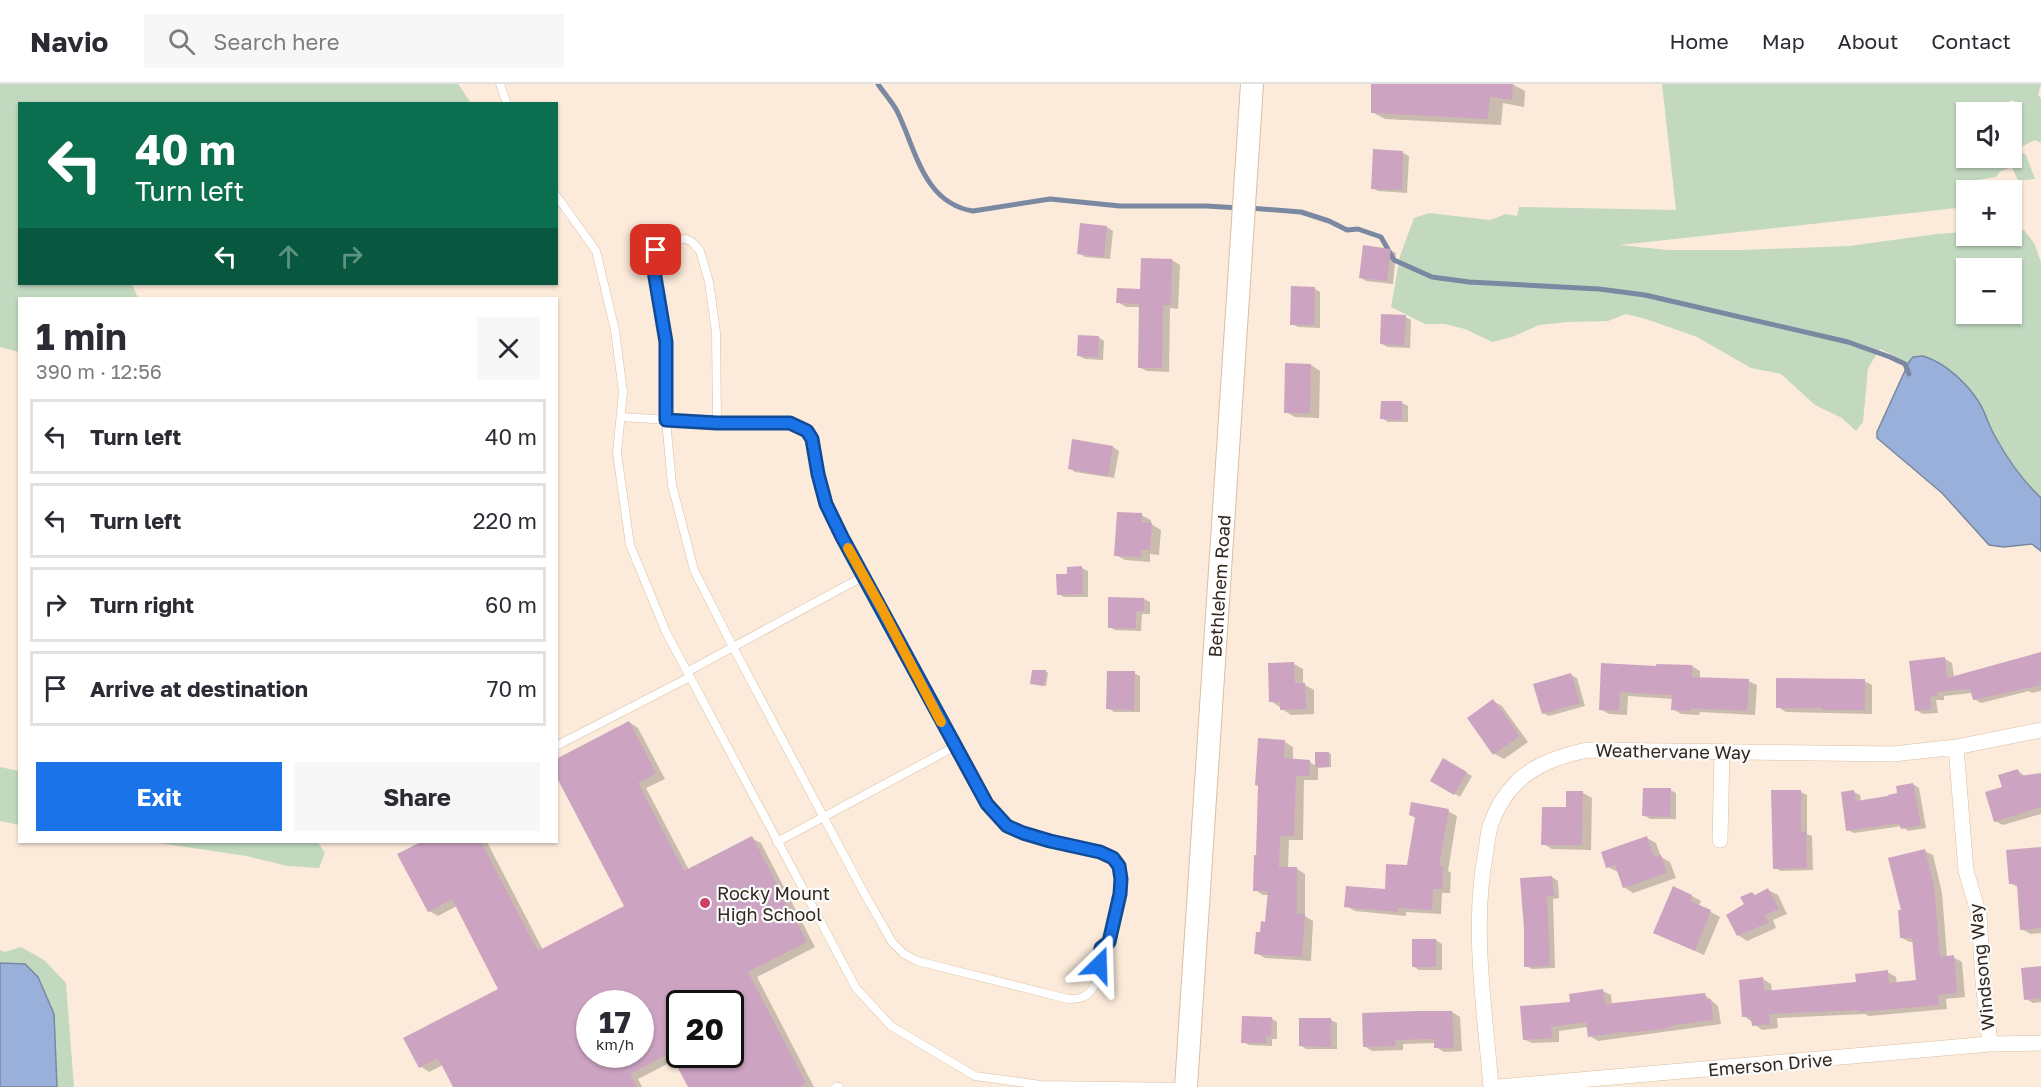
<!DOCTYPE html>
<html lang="en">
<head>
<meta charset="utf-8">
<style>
	:root { --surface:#fff; --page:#f7f7f7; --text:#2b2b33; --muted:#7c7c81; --line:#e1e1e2; --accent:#1a73e8 }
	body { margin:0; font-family:"Golos Text",sans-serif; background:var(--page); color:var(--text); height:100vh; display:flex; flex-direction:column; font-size:22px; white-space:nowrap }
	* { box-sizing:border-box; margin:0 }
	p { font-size:20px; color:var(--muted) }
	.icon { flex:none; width:33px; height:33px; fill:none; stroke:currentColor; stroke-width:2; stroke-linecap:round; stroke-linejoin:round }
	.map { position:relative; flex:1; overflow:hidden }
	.details { position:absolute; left:18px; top:213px; width:540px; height:546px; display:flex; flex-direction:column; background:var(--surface); border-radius:0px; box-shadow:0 2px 4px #0004 }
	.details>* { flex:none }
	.banner { position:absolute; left:18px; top:18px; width:540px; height:183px; border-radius:0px; box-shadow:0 2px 4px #0004; background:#0b6e4f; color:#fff; overflow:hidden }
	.buttons { position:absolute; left:1956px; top:18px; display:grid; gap:12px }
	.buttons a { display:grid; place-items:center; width:66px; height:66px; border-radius:0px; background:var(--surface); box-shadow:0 2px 4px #0004; font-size:30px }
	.speed { position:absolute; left:576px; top:906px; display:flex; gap:12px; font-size:30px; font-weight:700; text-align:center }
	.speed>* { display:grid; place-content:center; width:78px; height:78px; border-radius:50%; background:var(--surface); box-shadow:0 2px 4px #0004; line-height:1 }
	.speed small { font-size:15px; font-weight:400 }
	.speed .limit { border:3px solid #111; border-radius:9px; background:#fff; color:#111 }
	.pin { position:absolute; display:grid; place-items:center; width:51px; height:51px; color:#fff; margin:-26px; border-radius:12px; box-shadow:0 3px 9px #0006 }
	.me { position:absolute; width:66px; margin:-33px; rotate:22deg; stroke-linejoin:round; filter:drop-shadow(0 0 4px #0008) }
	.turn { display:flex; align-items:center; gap:21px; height:126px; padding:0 18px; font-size:27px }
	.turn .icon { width:78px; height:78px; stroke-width:2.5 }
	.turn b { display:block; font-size:42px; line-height:51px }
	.lanes { display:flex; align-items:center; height:57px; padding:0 18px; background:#0003; justify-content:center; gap:30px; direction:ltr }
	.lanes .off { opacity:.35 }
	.round { display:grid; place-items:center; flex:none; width:63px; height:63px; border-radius:0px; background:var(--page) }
	.head { display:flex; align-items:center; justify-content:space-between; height:102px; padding:0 18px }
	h1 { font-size:36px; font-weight:700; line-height:45px }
	.primary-button { display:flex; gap:12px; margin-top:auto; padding:12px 18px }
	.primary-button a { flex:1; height:69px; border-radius:0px; background:var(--accent); color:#fff; font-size:24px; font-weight:700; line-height:69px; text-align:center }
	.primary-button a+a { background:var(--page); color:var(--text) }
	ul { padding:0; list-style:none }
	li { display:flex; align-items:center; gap:18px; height:75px; margin:0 12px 9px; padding:0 6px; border:3px solid var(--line); border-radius:0px }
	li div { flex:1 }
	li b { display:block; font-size:22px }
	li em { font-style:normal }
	header { display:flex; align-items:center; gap:36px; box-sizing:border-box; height:84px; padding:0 30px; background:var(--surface); border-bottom:2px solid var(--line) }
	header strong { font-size:28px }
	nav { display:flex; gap:33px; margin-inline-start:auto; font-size:21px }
	.search { width:420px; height:54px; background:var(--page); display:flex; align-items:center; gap:15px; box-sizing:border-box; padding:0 21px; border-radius:0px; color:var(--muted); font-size:22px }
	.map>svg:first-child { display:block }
	.green { fill:#c2d9c0; fill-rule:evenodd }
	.water { fill:#99b1da; stroke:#7a88a1; stroke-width:1.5 }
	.shadow { fill:#0003; fill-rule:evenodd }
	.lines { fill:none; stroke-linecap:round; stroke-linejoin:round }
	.stream { stroke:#7a88a1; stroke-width:5 }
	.building { fill:#cda3c2; fill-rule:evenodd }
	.lane-casing { stroke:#dabfa3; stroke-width:9 }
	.street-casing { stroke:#dabfa3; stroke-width:16 }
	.secondary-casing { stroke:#dabfa3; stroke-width:24 }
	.lane { stroke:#fff; stroke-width:8 }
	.street { stroke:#fff; stroke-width:15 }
	.secondary { stroke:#fff; stroke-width:22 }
	.route-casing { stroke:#114b97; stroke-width:15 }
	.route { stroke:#1a73e8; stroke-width:10 }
	.slow { stroke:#f59e0b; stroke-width:10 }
	.poi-dot { fill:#ce3f67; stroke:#fbfbfb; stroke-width:2 }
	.labels { text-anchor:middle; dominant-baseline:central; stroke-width:4.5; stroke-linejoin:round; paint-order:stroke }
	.street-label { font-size:18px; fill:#32271d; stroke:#fbfbfb }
	.poi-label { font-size:18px; fill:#32271d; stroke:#fbfbfb; text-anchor:start }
</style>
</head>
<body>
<header>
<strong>Navio</strong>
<div class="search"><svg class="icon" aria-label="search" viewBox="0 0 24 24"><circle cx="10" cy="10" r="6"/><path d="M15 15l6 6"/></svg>Search here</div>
<nav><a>Home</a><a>Map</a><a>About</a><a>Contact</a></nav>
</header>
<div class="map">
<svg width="2041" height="1003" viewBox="0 0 2041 1003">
	<rect width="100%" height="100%" fill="#fcebda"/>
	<path class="green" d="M0,0H458L471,19L20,20V200H132L138,214H20L19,268L0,263Z
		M1662,0H2041L2038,11L2041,14V59L2035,56L2021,63C2015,47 2017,32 2014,16L2006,18L2004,28H1966V74H2012V63L2026,71L2035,95L2018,97L2012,83L2001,87L1996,93L1977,96V106H1966V123L1620,161L1667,166H1743L1849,162L1937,150L1966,148V152H2012V146H2024L2034,159L2041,178V414C2024,398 2011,379 1999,359C1991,347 1988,334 1981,322C1969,299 1941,271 1913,273L1907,284L1893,271L1880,265L1868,284L1863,338L1856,347L1842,334L1815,321L1781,290L1751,284L1697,253L1646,235L1626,230L1608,237L1568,238L1539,241L1512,253L1492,258L1465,245L1445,240H1425L1391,223L1400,172L1414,134L1429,129L1490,136L1506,130L1517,132L1519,123L1676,126ZM1966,184H2012V230H1966Z
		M0,683L19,687V741L0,737Z
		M153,758H318L325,769L319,784L288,782L246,772Z
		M21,863L44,876L66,899L74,1003H57L54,930L25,880L0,879V866L5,868Z"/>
	<path class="water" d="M1923,272C1946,279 1968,300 1980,320C1986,330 1989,343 1996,354C2008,376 2022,396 2041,414V467L2032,460L2004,463L1989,461L1942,409L1877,354V348L1909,278L1913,273Z
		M0,879L25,880L38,893L54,930L57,1003H0Z"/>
	<path class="shadow" d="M1372,0H1512L1525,7L1524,23L1503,19L1501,41L1385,35L1372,28Z
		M1403,69L1409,72L1407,109L1378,107L1372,104Z
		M1081,141L1107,143L1113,147L1110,175L1085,173L1079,169Z
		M1390,166L1396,169L1393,200L1366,197L1360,193Z
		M1172,176L1180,181L1178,225L1170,224L1169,288L1147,287L1139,283L1140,223H1126L1118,218L1142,206Z
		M1314,204L1320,208V244L1298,243L1292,240Z
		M1405,233L1411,236L1410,264L1387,263L1381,259Z
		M1098,253L1104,257L1103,276L1085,275L1079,272Z
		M1311,281L1320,287L1319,334L1295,333L1286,328Z
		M1402,319L1408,322V338H1388L1382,334Z
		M1113,363L1119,367L1114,394L1075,388L1069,384Z
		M1141,431L1151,436V440L1161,446L1159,471L1150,470V478L1125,476L1116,471Z
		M1082,484L1088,487V513H1064L1058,510Z
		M1144,515L1150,518V530H1142L1141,547L1115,546L1110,543Z
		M2041,570V607L2032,609L2029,607L1981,619L1974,615L1972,609L1944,612V616H1936L1938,629L1923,630L1916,626L1945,575L1952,579L1954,593Z
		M1294,580L1303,585V600L1314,606V630L1291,631L1271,617Z
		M1603,580L1658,583L1692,582L1700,587V594L1748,597L1757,601L1755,631L1700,628L1699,631L1681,630L1673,625V615L1628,612L1627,631L1609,630L1600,625Z
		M1046,587L1048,589L1046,602L1032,599Z
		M1134,589L1140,592V628H1114L1108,624Z
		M1571,591L1577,594L1585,622L1549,632L1543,629Z
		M1864,597L1872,601V630L1786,628L1778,623Z
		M1493,617L1502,622L1528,658L1504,675L1495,670Z
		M629,638L638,644L665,695L646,704L689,786L751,754L761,759L815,863L757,893L814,1003H690L675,976L638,995L642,1003H455L443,981L429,988L420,982L500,905L457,822L438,832L429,827L399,770L424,758H487L543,866L626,823ZM590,920H640V970H590ZM680,920H730V970H680Z
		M1285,658L1293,663V676L1310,678L1316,682L1329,669L1331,670V683L1318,684V696H1304L1303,756H1289L1288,784L1297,785L1305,790V832L1313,837L1311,877L1265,874L1256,869L1267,839L1269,811H1263L1255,806L1258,772Z
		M1443,676L1472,692L1460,713L1432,696Z
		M2017,686L2026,693L2041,691V730L2003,741L1995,737L2004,704Z
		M1913,700L1919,704L1926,744L1908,747L1902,742L1854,749L1848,746L1854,708L1860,711L1861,718L1899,710Z
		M1670,706L1676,709V735H1650L1644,731Z
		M1772,708H1801L1807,711V750L1812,752L1813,786L1781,787L1775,784Z
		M1583,709L1592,714L1591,766L1552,765L1543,760L1568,725Z
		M1448,727L1457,732L1448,787L1451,789L1450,809H1442L1441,830L1406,828V832L1355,827L1346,822L1386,807L1408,782L1416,734L1410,731Z
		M1647,754L1656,759L1661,773L1670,778L1676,794L1633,809L1624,803L1618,788L1608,783Z
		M2041,764V849L2031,850L2021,845L2019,804L2010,799Z
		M1924,767L1933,771L1942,809L1947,873H1953L1962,878L1965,913L1946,915L1947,925L1869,932L1865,930L1777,934L1778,944L1762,946L1744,932L1763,895L1771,900L1772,907L1857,900L1887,888L1896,893L1897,900L1918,897L1914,858H1910L1902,854L1903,827Z
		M1552,793L1558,797L1559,814L1553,815L1555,884L1532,885L1526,882Z
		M1768,806L1778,811L1787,830L1773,836L1776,844L1747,857L1738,851L1756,812Z
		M1692,812L1701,817L1699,822L1720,833L1704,871L1655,849Z
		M1436,856L1442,860V886H1419L1413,882Z
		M2041,884V918L2033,919L2026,915Z
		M1603,907L1611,911L1612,921L1705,911L1718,922L1721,940L1598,957L1590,952L1588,943L1559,947V958L1532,959L1524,955L1572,920Z
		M1452,928L1460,933L1462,967L1444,968L1436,963V959L1403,960V966L1372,967L1364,962V930Z
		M1271,934L1277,938V955H1272V962L1249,961L1243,958Z
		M1300,935L1331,936L1337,939V965H1306L1300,961Z"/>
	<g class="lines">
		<path class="stream" d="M878,0C884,9 892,18 897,27C916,65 923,119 973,127L1050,115L1120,122H1206L1240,124
			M1249,124L1301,128L1329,137L1347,146L1358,145L1381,153L1394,176L1432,193L1469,198L1599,205L1645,211L1848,258L1890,273L1905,280L1909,290"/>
	</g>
	<path class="building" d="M1371,0H1513L1512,16L1490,13L1488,35L1371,29Z
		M1373,65L1403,67L1402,106L1371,105Z
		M1080,139L1107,142L1104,173L1077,170Z
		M1363,161L1391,165L1387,197L1359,194Z
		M1141,174L1172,175L1171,221H1163L1162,284H1138L1139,220L1116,219L1117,204L1140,205Z
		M1291,202L1315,203L1314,241H1290Z
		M1381,230L1406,231L1404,262L1380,260Z
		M1078,251L1099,252L1098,273L1077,272Z
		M1285,279L1311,280L1310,329H1284Z
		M1381,317H1402V336L1380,335Z
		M1072,355L1113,362L1108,392L1068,385Z
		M1117,428L1142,429V438L1152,439L1150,466H1141V473L1114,472Z
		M1082,482L1083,510L1057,511L1056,490H1067V483Z
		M1108,513L1144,514V527H1136V544H1108Z
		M2041,568V601L1973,616L1970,605L1937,608L1938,612L1930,613L1931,625L1915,627L1909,577L1945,573L1947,594Z
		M1294,578L1295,599H1305L1306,625L1280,626V618H1269L1268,579Z
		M1601,579L1656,582V580L1692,581V593L1749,595L1747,627L1691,624V627L1671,626L1672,611L1620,608L1619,627L1599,626Z
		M1032,586H1046L1044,602L1030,600Z
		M1107,587H1135L1134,626L1106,625Z
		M1571,589L1580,619L1542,630L1533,600Z
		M1776,594L1865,595V626H1822V624H1776Z
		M1493,615L1520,652L1493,671L1467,634Z
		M629,637L656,689L638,699L684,787L752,752L807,858L748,888L806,999L799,1003H688L670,969L630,990L637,1003H453L438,974L419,984L403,954L498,905L452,815L428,828L397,770L421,758H481L538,867L624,822L556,692V675ZM590,920H640V970H590ZM680,920H730V970H680Z
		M1258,654L1285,656L1284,674L1310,676L1309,692H1296L1294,752H1280L1279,783H1297V830H1305L1302,873L1254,870L1256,848H1260L1261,837L1265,838L1268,807H1253L1254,771H1256L1258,702L1255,701Z
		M1315,668H1329V683H1315Z
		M1443,674L1467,688L1454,711L1430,697Z
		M2018,685L2020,692L2041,689V723L1994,738L1985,708L2002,703L1998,691Z
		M1913,699L1921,741L1901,745L1899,739L1846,747L1841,708L1854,706L1856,717L1888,712V711L1897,709L1896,702Z
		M1643,704H1671L1670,733L1642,732Z
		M1771,706H1801V748L1806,747L1807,784L1773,785Z
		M1566,707H1583L1582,761H1541L1542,723H1566Z
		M1411,718L1449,725L1439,782H1443L1442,805H1433L1432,826L1397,824L1398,828L1344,823L1346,802L1385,805L1386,780L1407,781L1415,733L1409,731Z
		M1647,752L1654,773L1661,771L1667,789L1623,804L1615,781L1606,784L1601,768Z
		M2041,763V844L2020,846L2017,800H2009L2006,766Z
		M1925,765L1934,803L1940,873L1954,871L1957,909L1938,911L1939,921L1860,928L1859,926L1769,930L1770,940L1752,942L1751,933H1742L1739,896L1763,893L1764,907L1856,898L1855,890L1888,886L1889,899L1916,896L1912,854H1900L1898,826H1901L1888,774Z
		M1552,792L1554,812H1547L1550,882L1524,883V845L1520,794Z
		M1673,802L1692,811L1690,817L1711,826L1695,867L1653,849Z
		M1768,804L1779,825L1765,831L1768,839L1737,852L1726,831L1744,820L1740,813L1752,808L1755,811Z
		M1412,855H1436V883H1412Z
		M2041,882V914L2024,916L2021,884Z
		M1603,905L1605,920L1705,909L1706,916L1711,915L1713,936L1669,942L1670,944L1628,949V947L1588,953L1586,938L1551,943L1552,954L1523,956L1520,922L1570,918L1569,910Z
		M1418,927H1452L1454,964H1434V955L1395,956V962L1363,963L1362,929Z
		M1242,932L1272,933L1271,953L1266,952V959H1241Z
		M1299,934H1331V963L1299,962Z"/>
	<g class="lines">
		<g class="lane-casing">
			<path id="lane" d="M500,0L507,20
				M556,111L596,167L615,246L623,308L617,369L630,461L666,548L856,904L891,942L975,992L1041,1001L1185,1003
				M621,333L717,339H790L800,342L807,347L812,355L818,390L826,420L842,453L987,720C993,729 1000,738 1010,743C1022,749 1036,753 1049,757C1067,762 1109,763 1118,781C1124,793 1120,809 1118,822C1115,837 1114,854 1101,864C1100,879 1100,906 1083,913C1079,915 1073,915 1068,915L917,877L904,870L892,858L863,807L733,563L694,486L672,401L666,336C663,311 668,284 666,257C663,229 655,203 652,175L656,166L664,160L676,156L686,155L692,158L700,167L709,198L716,248L717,339
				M687,588L864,492
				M556,662L690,593
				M777,758L954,663
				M836,1003H839"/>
		</g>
		<g class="street-casing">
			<path id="street" d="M1956,663L1966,787L1979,831L1983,897L1990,960
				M1720,756L1722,667
				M1491,1003C1485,927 1471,842 1486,767C1487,758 1488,748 1491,740C1496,725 1506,709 1517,698C1537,679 1561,672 1587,666L1893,670L1956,663L2041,646
				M1499,1003L1990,960L2041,959"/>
		</g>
		<g class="secondary-casing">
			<g id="secondary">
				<path id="s1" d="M1186,1003L1252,0"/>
			</g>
		</g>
		<use href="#lane" class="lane"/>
		<use href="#street" class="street"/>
		<use href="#secondary" class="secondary"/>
	</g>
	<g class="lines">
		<g class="route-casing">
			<path id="route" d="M656,166L652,175L666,258V336L717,339H790L807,347L812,355L818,390L826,420L842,453L987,720L1007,742L1023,749L1050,757L1100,768L1113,774L1119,782L1121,795L1120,810L1109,858L1101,864L1099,881"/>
		</g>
		<use href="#route" class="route"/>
		<path class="slow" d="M848,464L882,525L941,638"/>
	</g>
	<circle class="poi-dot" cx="705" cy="819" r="6"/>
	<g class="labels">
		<g class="street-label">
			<text stroke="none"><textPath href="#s1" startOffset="502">Bethlehem Road</textPath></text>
			<text transform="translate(1673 667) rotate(1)">Weathervane Way</text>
			<text transform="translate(1981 883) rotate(-96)">Windsong Way</text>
			<text transform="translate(1770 980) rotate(-5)">Emerson Drive</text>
		</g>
		<g class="poi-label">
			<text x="717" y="809">Rocky Mount<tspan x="717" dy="21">High School</tspan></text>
		</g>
	</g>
</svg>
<div class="buttons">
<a><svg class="icon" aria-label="sound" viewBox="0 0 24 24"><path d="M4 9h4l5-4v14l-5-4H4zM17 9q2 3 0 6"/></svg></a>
<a>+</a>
<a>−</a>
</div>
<div class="speed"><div>17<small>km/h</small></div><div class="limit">20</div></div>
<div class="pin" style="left:656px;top:166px;background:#d93025"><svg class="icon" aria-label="arrive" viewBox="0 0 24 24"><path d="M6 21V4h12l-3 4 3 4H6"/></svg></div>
<svg class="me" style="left:1099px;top:881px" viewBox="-20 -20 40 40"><path d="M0-17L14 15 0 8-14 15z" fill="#1a73e8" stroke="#fff" stroke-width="4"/></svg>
<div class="banner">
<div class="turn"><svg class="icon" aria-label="left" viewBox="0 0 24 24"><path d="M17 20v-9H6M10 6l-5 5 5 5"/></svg><div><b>40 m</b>Turn left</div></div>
<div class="lanes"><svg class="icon" aria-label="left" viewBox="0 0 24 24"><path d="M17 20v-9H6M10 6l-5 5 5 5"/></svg><svg class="icon off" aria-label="ahead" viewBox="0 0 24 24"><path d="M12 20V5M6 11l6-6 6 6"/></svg><svg class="icon off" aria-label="right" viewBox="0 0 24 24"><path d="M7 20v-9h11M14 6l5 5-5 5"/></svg></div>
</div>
<section class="details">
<div class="head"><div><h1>1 min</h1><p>390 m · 12:56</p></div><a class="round"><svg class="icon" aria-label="close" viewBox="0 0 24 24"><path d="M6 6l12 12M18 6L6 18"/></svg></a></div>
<ul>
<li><svg class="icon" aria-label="left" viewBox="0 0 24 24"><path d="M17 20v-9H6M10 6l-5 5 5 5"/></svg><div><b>Turn left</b></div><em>40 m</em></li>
<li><svg class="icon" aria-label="left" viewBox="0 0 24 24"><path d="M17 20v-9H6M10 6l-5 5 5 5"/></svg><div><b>Turn left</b></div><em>220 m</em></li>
<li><svg class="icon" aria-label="right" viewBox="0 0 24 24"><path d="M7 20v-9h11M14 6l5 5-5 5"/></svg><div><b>Turn right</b></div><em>60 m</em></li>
<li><svg class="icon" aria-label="arrive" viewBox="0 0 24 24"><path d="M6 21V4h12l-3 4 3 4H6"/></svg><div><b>Arrive at destination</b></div><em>70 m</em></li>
</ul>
<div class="primary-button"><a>Exit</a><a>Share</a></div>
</section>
</div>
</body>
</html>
